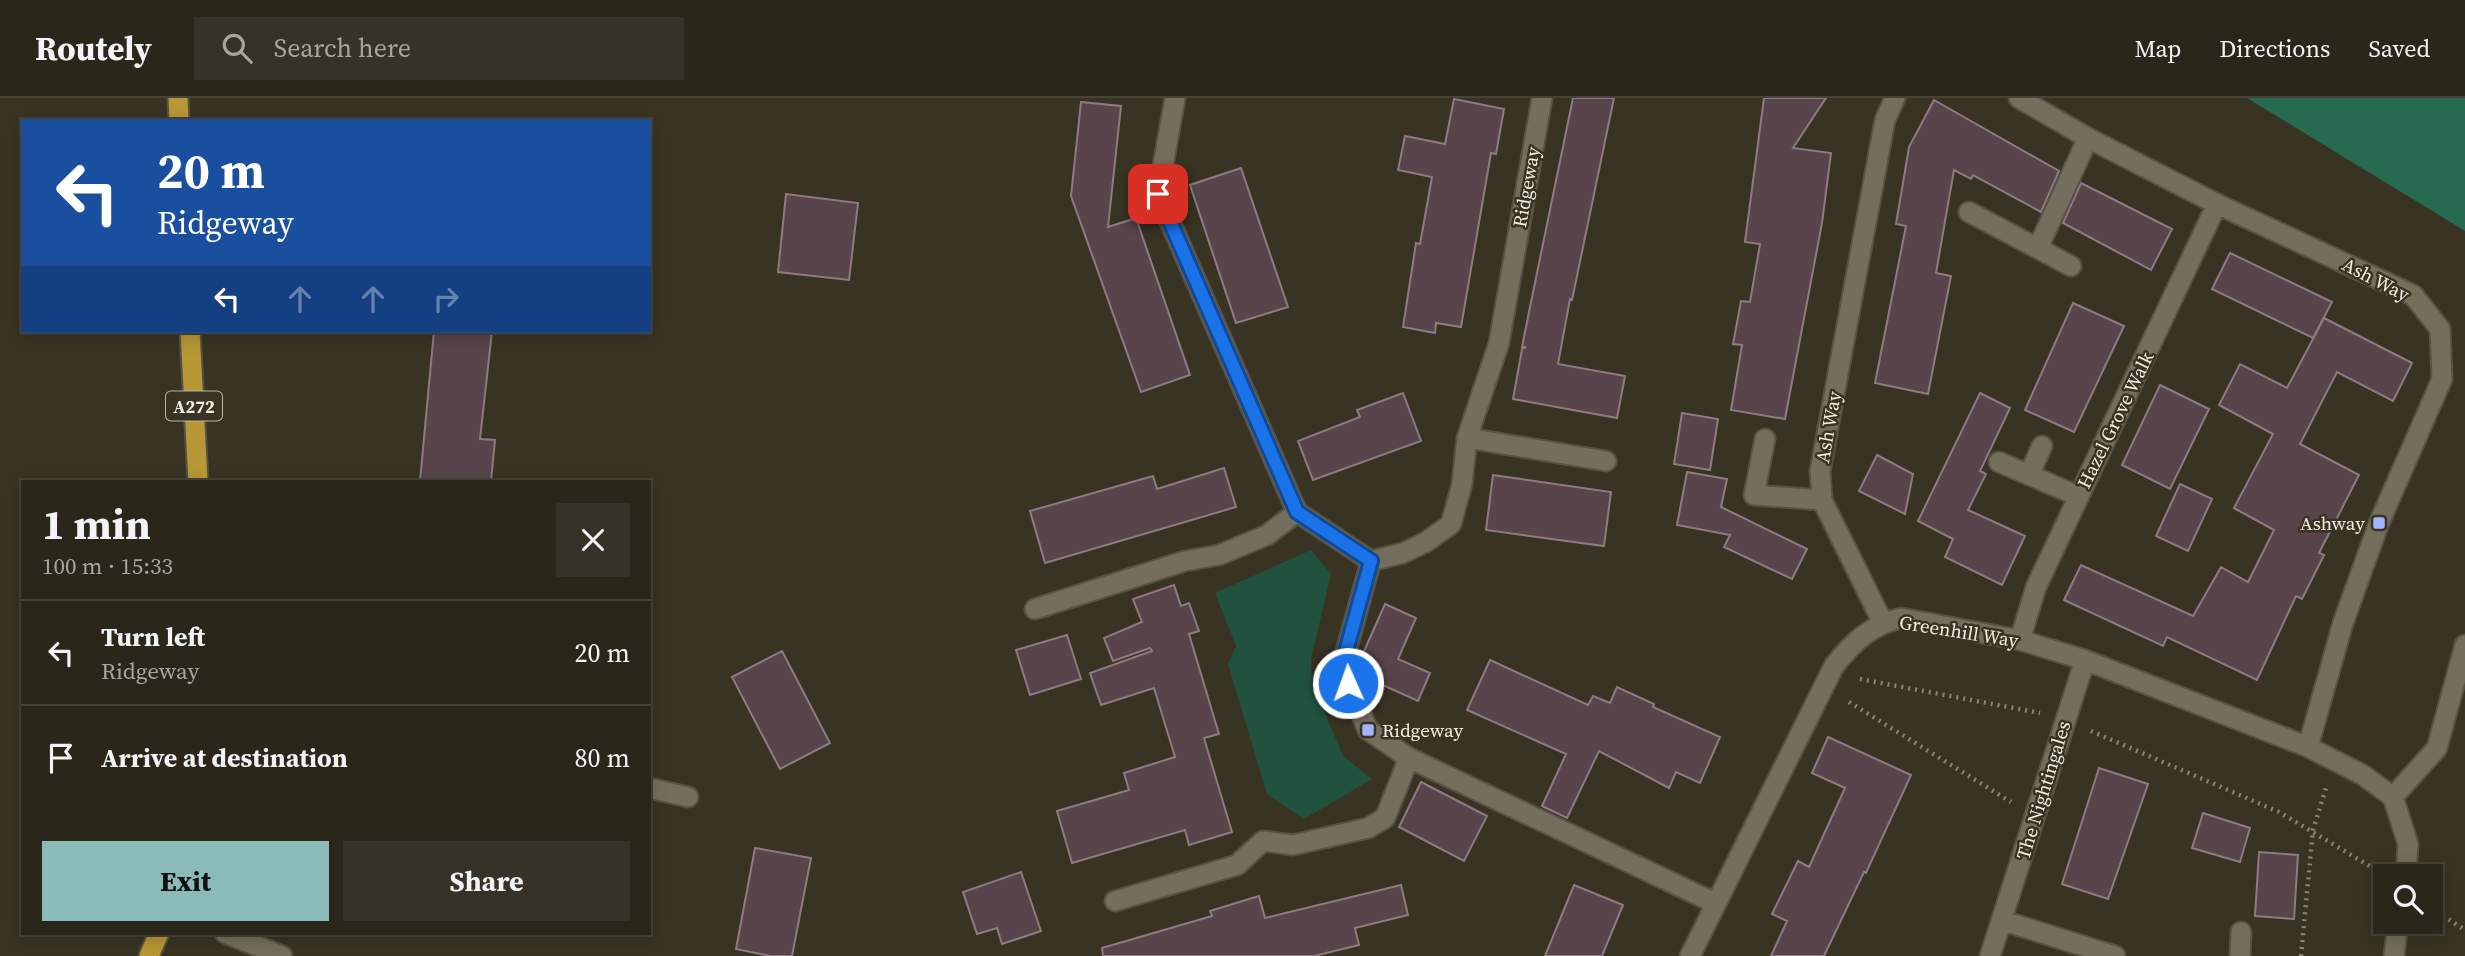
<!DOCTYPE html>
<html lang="en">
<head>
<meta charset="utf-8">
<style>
	:root { --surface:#2b261a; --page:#373227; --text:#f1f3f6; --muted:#a6a5a2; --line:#474339; --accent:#8bbbb9 }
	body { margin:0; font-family:"Source Serif 4",serif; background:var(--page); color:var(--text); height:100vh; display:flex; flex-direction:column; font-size:26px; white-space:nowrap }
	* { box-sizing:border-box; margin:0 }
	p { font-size:23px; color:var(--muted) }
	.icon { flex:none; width:38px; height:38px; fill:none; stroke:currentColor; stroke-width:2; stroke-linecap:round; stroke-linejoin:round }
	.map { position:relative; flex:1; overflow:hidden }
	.details { position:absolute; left:21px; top:382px; width:630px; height:455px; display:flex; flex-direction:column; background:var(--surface); border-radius:0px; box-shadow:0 4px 18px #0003,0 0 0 2px var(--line) }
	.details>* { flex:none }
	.banner { position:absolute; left:21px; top:21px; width:630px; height:214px; border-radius:0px; box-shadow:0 4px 18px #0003,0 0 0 2px var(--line); background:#1a4fa0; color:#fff; overflow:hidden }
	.controls { position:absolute; left:2373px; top:766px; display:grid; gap:14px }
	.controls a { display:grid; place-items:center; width:70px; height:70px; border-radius:0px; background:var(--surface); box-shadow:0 4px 18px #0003,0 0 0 2px var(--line); font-size:35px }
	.pin { position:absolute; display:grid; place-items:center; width:60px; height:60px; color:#fff; margin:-30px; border-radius:14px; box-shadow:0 4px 10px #0006 }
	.me { position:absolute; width:77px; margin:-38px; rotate:358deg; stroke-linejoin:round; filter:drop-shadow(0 0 5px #0008) }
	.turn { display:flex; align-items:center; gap:24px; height:147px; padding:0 21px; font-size:32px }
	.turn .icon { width:91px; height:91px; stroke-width:2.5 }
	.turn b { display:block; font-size:49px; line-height:60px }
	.lanes { display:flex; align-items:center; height:66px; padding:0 21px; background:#0003; justify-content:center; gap:35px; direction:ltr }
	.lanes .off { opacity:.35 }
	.round { display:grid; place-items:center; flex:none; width:74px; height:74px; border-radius:0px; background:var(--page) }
	.overview { display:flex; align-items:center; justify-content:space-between; height:119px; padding:0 21px }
	h1 { font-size:42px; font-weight:700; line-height:52px }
	.button { display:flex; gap:14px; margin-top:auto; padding:14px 21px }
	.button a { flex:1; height:80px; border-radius:0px; background:var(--accent); color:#111; font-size:28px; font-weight:700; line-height:80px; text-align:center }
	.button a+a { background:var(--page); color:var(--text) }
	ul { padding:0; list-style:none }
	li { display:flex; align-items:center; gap:21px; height:105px; padding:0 21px; border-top:2px solid var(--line) }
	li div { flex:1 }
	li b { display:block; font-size:26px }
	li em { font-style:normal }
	header { display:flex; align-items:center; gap:42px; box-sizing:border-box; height:98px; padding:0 35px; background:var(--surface); border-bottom:2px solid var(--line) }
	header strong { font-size:33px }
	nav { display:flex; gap:38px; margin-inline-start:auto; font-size:24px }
	.search { width:490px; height:63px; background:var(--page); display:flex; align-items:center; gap:18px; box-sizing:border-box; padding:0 24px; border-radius:0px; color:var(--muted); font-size:26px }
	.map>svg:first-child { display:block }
	.green { fill:#21523e }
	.forest { fill:#266b4f }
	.building { fill:#58454c; stroke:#907a82; stroke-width:2 }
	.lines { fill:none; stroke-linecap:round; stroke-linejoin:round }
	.service-casing { stroke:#575243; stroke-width:23 }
	.minor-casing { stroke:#575243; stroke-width:23 }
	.trunk-casing { stroke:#575243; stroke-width:23 }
	.path { stroke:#898476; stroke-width:4.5; stroke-dasharray:2 5; stroke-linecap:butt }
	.service { stroke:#756e5c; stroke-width:19 }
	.minor { stroke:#756e5c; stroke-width:19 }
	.trunk { stroke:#b89835; stroke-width:19 }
	.route-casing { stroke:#114b97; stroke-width:18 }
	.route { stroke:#1a73e8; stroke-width:12 }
	.poi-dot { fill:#a3b2fd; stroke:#393323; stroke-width:2.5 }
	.labels { text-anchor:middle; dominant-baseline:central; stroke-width:5; stroke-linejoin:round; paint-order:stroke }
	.shield { fill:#393323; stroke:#bab5a9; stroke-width:2 }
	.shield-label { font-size:18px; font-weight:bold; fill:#f1ede3 }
	.street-label { font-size:19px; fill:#f1ede3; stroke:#393323 }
	.poi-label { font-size:19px; fill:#f1ede3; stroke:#393323; text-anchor:end }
</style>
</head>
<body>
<header>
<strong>Routely</strong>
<div class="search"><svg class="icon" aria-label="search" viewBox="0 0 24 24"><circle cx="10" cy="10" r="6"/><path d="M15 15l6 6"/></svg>Search here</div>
<nav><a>Map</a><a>Directions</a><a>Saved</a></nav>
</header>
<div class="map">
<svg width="2465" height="858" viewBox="0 0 2465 858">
	<rect width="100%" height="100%" fill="#393323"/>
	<path class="green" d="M1311,452L1331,476L1311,561L1312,584L1343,658L1372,681L1304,721L1267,696L1228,566L1236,548L1215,495Z"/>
	<path class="forest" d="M2247,0H2465V133Z"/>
	<path class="building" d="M1573,0H1614L1572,202L1570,201L1558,266L1625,278L1617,320L1513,301L1522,251L1526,249H1522L1530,209Z
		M1764,0H1826L1793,50L1831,55L1822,125L1785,321L1731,312L1742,247L1733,246L1741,203L1750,204L1760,146L1745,144Z
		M1454,1L1504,11L1496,56L1491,55L1461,229L1436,225L1435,235L1403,229L1416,145L1420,146L1432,79L1398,72L1405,38L1445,46Z
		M1934,2L2059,73L2041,114L1973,77L1971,81L1954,72L1936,175L1951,178L1928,296L1875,285L1906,128L1896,126L1909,49Z
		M1081,4L1121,8L1108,129L1136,120L1190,277L1141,294L1071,98Z
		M1241,70L1288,209L1236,225L1190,87Z
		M2081,85L2172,131L2151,172L2063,125Z
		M786,96L858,105L849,182L778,174Z
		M2230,155L2332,204L2313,240L2212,191Z
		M2073,205L2124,228L2074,334L2025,312Z
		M2324,220L2412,265L2393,303L2337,274L2300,346L2359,377L2319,455L2324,457L2302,501L2296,498L2257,582L2167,539L2163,548L2064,502L2081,467L2193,518L2221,469L2248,484L2274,432L2234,410L2273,336L2219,307L2240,266L2287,290Z
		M434,233H492L480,341L495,342L491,383H420Z
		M2160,287L2209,311L2170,391L2122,367Z
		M1403,295L1421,343L1313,382L1298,343L1360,319L1357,312Z
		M1980,295L2010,310L1980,373L1986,376L1968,412L2025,438L2002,487L1945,459L1953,441L1918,423Z
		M1682,315L1718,321L1710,372L1674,366Z
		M1877,357L1913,376L1905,416L1859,393Z
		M1224,370L1236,409L1045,465L1030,413L1153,378L1157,391Z
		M1687,374L1727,381L1721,409L1807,451L1792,481L1724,449L1730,437L1677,427Z
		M1493,377L1611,394L1604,448L1486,432Z
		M2180,386L2212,401L2188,453L2156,438Z
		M1174,487L1181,508L1189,505L1199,533L1189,536L1219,636L1204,640L1232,734L1189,747L1185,732L1072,765L1057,713L1129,692L1124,675L1175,659L1154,590L1101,607L1090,575L1152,553L1150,550L1113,563L1104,540L1142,524L1133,501Z
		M1385,506L1416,520L1398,561L1430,575L1418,603L1358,576L1357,569Z
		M1067,537L1081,581L1030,597L1016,552Z
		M782,553L830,645L780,671L732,579Z
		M1490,562L1588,607L1593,598L1610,605L1617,589L1654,606L1653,609L1720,639L1700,685L1676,674L1669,690L1599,653L1567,720L1542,708L1566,656L1467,612Z
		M1828,639L1911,677L1866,775L1864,774L1824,858H1771L1787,823L1772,816L1798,763L1809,769L1845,690L1812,675Z
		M2099,670L2148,686L2108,801L2062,786Z
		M1421,684L1487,718L1464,763L1399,729Z
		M2203,715L2250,730L2240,764L2192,750Z
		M755,750L811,760L792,858H770L736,851Z
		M2259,754L2298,757L2294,821L2255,818Z
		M1021,774L1041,833L1002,846L997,830L977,836L963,794Z
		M1401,787L1408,817L1355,830L1359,847L1314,858H1103L1102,850L1212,818L1210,813L1259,798L1265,820Z
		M1574,787L1623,807L1602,858H1545Z"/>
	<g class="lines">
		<g class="service-casing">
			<path id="service" d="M1969,114L2071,168
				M2038,150L2088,40
				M1765,341L1754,397L1822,402
				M1999,364L2078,398
				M2029,377L2042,348"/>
		</g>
		<g class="minor-casing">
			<path id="minor" d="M1175,0L1158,96L1297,414L1371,463L1403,455L1426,444L1451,426L1462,386L1467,340L1499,245L1542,0
				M2019,0L2088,40L2217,106L2413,197L2440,231L2442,281L2379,425L2343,525L2308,649
				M1467,340L1606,363
				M1371,463L1343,564L1348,585L1368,632L1409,660L1715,805
				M1035,511L1185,463L1219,457L1267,437L1297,414
				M1883,525L1822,402L1820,373L1885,22L1895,0
				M2020,542L2036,489L2217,106
				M649,690L688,699
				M2406,779L2408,746L2393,699L2437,650L2465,547
				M1115,803L1237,767L1263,743L1293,747L1368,730L1385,720L1409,660
				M2004,823L2115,858
				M225,835L282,858
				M1690,858L1834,568C1853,544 1871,527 1901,520L2020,542L2085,562L2308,649L2363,677L2393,699
				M1990,858L2085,562
				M2240,858L2241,834
				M2394,858L2398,824"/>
		</g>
		<g class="trunk-casing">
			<path id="trunk" d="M178,0L179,23
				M190,233L198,383
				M149,858L159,835"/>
		</g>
		<path class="path" d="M1860,581L2040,615
			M1849,604L2011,704
			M2091,633L2279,714L2378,773
			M2431,810L2465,832
			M2301,858L2313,732L2326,690"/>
		<use href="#service" class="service"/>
		<use href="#minor" class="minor"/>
		<use href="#trunk" class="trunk"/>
	</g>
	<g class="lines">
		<g class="route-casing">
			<path id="route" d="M1158,96L1297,414L1371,463L1343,564L1348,585"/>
		</g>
		<use href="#route" class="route"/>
	</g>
	<g class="poi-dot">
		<rect x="2372" y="418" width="14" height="14" rx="3.5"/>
		<rect x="1361" y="625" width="14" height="14" rx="3.5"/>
	</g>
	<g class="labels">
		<rect class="shield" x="166" y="293.5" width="56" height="29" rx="5"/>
		<g class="shield-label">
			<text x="194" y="308">A272</text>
		</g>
		<g class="street-label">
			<text transform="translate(1526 89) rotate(-80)">Ridgeway</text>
			<text transform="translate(2376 181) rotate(27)">Ash Way</text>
			<text transform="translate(2115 322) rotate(-64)">Hazel Grove Walk</text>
			<text transform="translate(1828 329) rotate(-80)">Ash Way</text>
			<text transform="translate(1959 533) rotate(9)">Greenhill Way</text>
			<text transform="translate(2043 692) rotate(-73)">The Nightingales</text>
		</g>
		<g class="poi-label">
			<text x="2365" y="425">Ashway</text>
			<text x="1382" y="632" text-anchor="start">Ridgeway</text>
		</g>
	</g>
</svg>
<div class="controls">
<a><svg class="icon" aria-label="search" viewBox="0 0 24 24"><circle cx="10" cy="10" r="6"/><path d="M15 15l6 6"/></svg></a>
</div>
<div class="pin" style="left:1158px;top:96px;background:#d93025"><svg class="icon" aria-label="arrive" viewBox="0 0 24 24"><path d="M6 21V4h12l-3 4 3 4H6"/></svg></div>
<svg class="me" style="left:1348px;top:585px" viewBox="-20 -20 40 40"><circle r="17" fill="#1a73e8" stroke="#fff" stroke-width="3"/><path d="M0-11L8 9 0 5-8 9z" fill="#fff"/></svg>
<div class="banner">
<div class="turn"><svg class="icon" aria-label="left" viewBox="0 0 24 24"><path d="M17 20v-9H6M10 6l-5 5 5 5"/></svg><div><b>20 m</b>Ridgeway</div></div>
<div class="lanes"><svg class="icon" aria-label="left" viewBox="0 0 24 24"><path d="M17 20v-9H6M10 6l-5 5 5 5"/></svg><svg class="icon off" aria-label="ahead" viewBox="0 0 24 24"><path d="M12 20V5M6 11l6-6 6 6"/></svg><svg class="icon off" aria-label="ahead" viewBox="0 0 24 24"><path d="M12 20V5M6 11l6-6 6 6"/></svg><svg class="icon off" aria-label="right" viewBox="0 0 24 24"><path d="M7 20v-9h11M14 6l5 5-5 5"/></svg></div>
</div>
<section class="details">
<div class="overview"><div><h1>1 min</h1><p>100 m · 15:33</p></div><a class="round"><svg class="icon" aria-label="close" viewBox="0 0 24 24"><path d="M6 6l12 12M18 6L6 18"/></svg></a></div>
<ul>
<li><svg class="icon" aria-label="left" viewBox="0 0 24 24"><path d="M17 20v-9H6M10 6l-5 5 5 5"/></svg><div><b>Turn left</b><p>Ridgeway</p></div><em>20 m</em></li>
<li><svg class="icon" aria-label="arrive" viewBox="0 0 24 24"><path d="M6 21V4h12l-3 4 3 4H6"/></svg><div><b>Arrive at destination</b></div><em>80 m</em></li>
</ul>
<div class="button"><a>Exit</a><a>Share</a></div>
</section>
</div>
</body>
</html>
